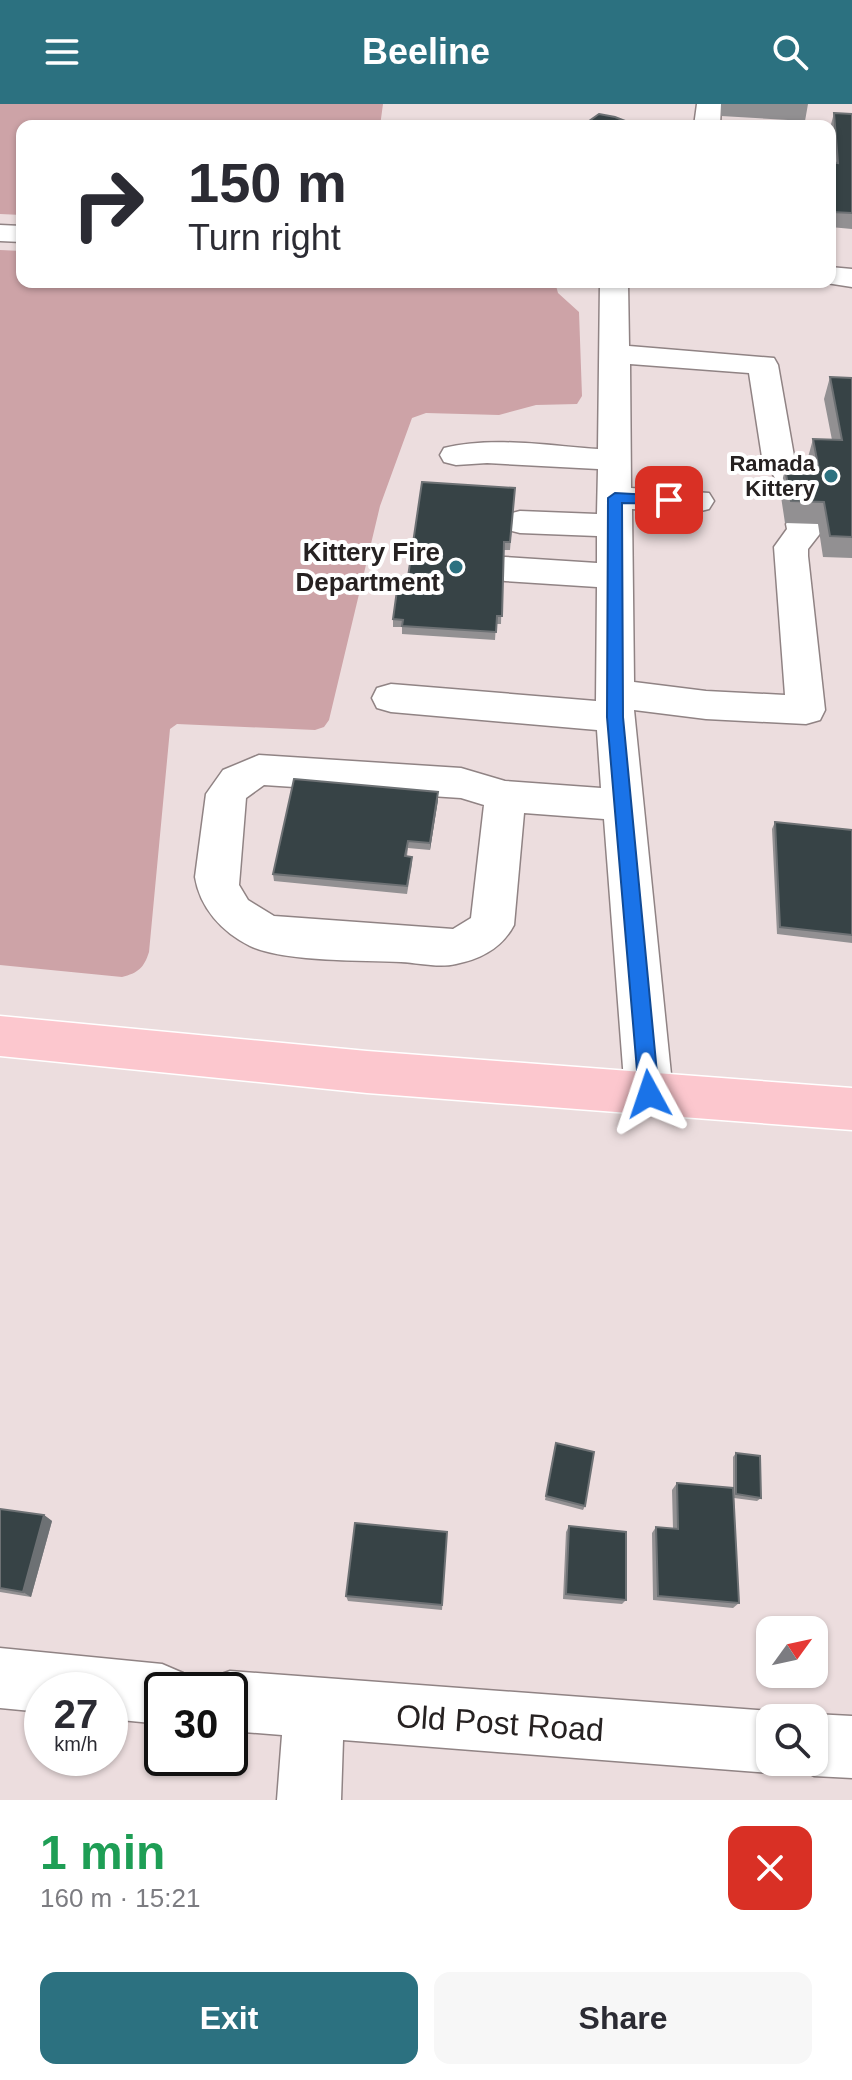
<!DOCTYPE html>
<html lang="en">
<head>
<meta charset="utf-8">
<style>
	:root { --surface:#fff; --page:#f7f7f7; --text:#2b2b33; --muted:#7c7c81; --accent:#2c7180 }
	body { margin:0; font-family:Arial,sans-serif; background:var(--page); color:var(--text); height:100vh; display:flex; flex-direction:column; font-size:30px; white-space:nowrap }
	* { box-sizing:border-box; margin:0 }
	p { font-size:26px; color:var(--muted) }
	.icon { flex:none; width:44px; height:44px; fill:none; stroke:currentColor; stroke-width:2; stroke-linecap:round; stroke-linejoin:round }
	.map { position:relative; height:1696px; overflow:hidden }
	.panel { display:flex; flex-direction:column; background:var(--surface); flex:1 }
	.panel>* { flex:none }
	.guide { position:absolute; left:16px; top:16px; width:820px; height:168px; border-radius:16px; box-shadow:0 2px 6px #0004; background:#fff; color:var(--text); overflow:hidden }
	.needle { width:52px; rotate:57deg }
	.buttons { position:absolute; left:756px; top:1512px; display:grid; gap:16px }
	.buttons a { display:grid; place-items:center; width:72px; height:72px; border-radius:16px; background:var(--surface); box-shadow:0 2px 6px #0004; font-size:40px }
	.speed { position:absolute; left:24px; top:1568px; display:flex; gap:16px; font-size:40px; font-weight:700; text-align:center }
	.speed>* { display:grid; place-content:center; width:104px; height:104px; border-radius:50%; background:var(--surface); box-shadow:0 2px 6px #0004; line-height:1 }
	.speed small { font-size:20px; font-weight:400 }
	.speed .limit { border:4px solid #111; border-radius:12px; background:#fff; color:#111 }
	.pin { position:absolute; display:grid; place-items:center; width:68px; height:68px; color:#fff; margin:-34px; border-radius:16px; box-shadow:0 4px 12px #0006 }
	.me { position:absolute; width:88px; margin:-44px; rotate:355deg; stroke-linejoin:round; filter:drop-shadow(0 0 6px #0008) }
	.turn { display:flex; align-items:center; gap:28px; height:168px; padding:0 40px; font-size:36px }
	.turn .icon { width:104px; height:104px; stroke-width:2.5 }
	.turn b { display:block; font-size:56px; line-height:68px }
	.round { display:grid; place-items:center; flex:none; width:84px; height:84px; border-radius:16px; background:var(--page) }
	.summary { display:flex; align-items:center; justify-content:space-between; height:136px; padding:0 40px }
	h1 { font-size:48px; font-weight:600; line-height:60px; color:#1e9e55 }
	.primary-button { display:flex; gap:16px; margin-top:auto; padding:16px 40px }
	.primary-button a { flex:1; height:92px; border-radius:16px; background:var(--accent); color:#fff; font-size:32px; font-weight:600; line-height:92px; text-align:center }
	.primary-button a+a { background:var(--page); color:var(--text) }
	header { display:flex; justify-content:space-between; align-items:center; height:104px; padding:0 40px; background:var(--accent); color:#fff; font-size:36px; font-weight:600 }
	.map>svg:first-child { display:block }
	.green { fill:#cda3a7 }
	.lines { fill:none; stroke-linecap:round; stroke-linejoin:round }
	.minor-casing { stroke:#908384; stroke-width:3 }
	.major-casing { stroke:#fff; stroke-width:3 }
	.minor { fill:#fff; fill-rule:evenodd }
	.major { fill:#fcc7ce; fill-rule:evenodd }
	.wall { fill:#929092 }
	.shaded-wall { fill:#6d7174 }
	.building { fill:#374346; stroke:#6d7174; stroke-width:2 }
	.route { fill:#1a73e8; stroke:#114b97; stroke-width:2 }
	.poi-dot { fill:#2c7180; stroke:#fff; stroke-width:3 }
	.labels { text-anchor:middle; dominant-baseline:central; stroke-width:8; stroke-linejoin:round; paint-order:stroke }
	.far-poi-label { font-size:22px; font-weight:bold; fill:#262121; stroke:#fff; text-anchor:end }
	.poi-label { font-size:26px; font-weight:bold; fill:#262121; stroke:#fff; text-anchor:end }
	.near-street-label { font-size:32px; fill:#262121; stroke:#fff }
</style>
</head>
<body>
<header><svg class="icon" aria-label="menu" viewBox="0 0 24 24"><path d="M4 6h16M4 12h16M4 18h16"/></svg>Beeline<svg class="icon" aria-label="search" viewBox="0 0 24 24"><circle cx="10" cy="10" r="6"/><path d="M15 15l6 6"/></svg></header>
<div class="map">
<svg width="852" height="1696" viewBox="0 0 852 1696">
	<rect width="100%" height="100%" fill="#ecddde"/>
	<path class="green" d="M0,0H383L380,22H22V111L0,110Z
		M0,146L22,147V178H555L558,189L579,208L582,292L577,300L536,301L499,311L426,309L412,314L380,402L329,616L324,623L315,626L177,620L170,625L149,848C144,864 138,869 122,873L0,861Z"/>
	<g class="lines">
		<g class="minor-casing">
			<path id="minor" d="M697,0H721L720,22H694Z
				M0,121L22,122V138L0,137Z
				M830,163L852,165V183L820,178H830Z
				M600,178H628L629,242L774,254L778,261L794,352L817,387L812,395L800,398L788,395L762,353L749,269L630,260L631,384L709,389L714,397L709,405L697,408L632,405L634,578L706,587L785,591L774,443L787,425L786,420L791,412L803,409L815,412L822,427L808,445V452L825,606L820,616L806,620L706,615L634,606L673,990L666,1005L649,1011L632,1005L625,990L604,715L524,709L514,821C502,844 481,855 456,860C439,864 418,859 401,858C361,856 284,858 250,842C222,828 200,804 195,773L206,690L223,666L259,651L461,664L505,677L601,684L597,626L391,608L377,604L372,594L377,584L391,580L596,597L597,483L505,477L492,473L487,465L492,457L505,453L597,459V432L520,429L508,426L503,418L508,410L520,407L597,410L598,365L487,359L456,361L444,358L440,351L444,344C493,332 549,342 598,345ZM264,681L461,694L484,701L471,814L453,825L274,812L248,796L239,781L246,694Z
				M0,1544L162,1560L183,1569L191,1586H162V1620L110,1615V1586H42V1608L0,1604Z
				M230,1567L770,1607L787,1614H770V1658H814V1614H804L814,1610L852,1612V1674L814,1672L791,1660L770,1669L343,1636L341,1696H277L282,1631L230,1627V1586H204L208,1575Z"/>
		</g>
		<g class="major-casing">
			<path id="major" d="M0,912L367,947L852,984V1026L367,989L0,952Z"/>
		</g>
		<use href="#minor" class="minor"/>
		<use href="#major" class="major"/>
	</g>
	<path class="wall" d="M721,0H808L805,17L721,12Z
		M834,9L852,10V125L830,123V58L833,59L830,24Z
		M830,273L852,274V454L823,453L818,420L785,419L780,386L785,365L809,366L807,357L813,335L832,336L824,295Z
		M515,384L510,446H503L501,520H496L495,536L402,530V523H393V515L408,473Z
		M438,696L430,746L408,744L407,752L412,753V760L407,790L274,777L273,770Z
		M775,718L852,726V839L777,830L772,725Z
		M555,1342L585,1402L583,1406L545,1396Z
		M736,1349L761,1394L757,1397L734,1394L739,1499L733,1504L653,1496L652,1429L656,1423L673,1425L672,1386L677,1379L733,1384V1353Z
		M0,1405L44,1411L52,1417L31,1493L0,1488Z
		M569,1422L626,1496L622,1500L563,1495L566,1428Z
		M447,1428L442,1506L348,1497L346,1492Z"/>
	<path class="shaded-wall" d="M438,688V696L430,746V739Z
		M44,1411L52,1417L31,1493L23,1488Z"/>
	<path class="building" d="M834,9L852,10V109L831,108L830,58L838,59Z
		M599,10L615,13L638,22H582Z
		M830,273L852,274V433L830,432L824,398L791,397L785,365L819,366L813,335L842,336Z
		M422,378L515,384L510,438H504L502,512H497L496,528L402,522L403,516L393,515L399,472L408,473Z
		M294,675L438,688L430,739L408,737L405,752L412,753L407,782L273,770Z
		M775,718L852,726V831L780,823Z
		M556,1339L594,1348L585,1402L546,1392Z
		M736,1349L760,1352L761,1394L736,1390Z
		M677,1379L733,1384L739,1499L658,1492L656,1423L678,1425Z
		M0,1405L44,1411L23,1488L0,1484Z
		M355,1419L447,1428L442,1501L346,1492Z
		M569,1422L626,1428V1496L566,1490Z"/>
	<path class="route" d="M615,389L669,392L676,396L669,400L622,399L623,613L659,990L656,996L649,998L642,996L639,990L607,613L608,394Z"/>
	<g class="poi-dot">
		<circle cx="831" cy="372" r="8"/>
		<circle cx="456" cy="463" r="8"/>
	</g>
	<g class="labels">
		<g class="far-poi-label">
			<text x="815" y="359">Ramada<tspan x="815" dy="25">Kittery</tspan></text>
		</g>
		<g class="poi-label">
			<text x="440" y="448">Kittery Fire<tspan x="440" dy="30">Department</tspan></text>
		</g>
		<g class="near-street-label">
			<text transform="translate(500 1619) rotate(4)">Old Post Road</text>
		</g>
	</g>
</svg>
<div class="buttons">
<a><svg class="needle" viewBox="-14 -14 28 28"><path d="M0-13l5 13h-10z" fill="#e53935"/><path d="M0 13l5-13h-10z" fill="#7c7c81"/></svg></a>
<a><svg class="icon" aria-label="search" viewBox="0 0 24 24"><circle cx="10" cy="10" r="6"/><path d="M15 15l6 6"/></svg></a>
</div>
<div class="speed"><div>27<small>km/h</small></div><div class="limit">30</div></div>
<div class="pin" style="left:669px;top:396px;background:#d93025"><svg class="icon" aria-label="arrive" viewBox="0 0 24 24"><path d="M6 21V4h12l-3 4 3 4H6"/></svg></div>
<svg class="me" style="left:649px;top:990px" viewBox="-20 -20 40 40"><path d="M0-17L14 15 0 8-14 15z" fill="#1a73e8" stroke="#fff" stroke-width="4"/></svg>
<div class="guide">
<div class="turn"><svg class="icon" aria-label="right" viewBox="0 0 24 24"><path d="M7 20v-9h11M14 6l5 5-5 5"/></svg><div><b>150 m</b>Turn right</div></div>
</div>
</div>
<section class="panel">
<div class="summary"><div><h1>1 min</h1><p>160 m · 15:21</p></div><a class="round" style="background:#d93025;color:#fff"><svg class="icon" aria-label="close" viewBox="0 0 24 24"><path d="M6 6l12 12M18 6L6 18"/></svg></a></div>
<div class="primary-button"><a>Exit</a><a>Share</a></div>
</section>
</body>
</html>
